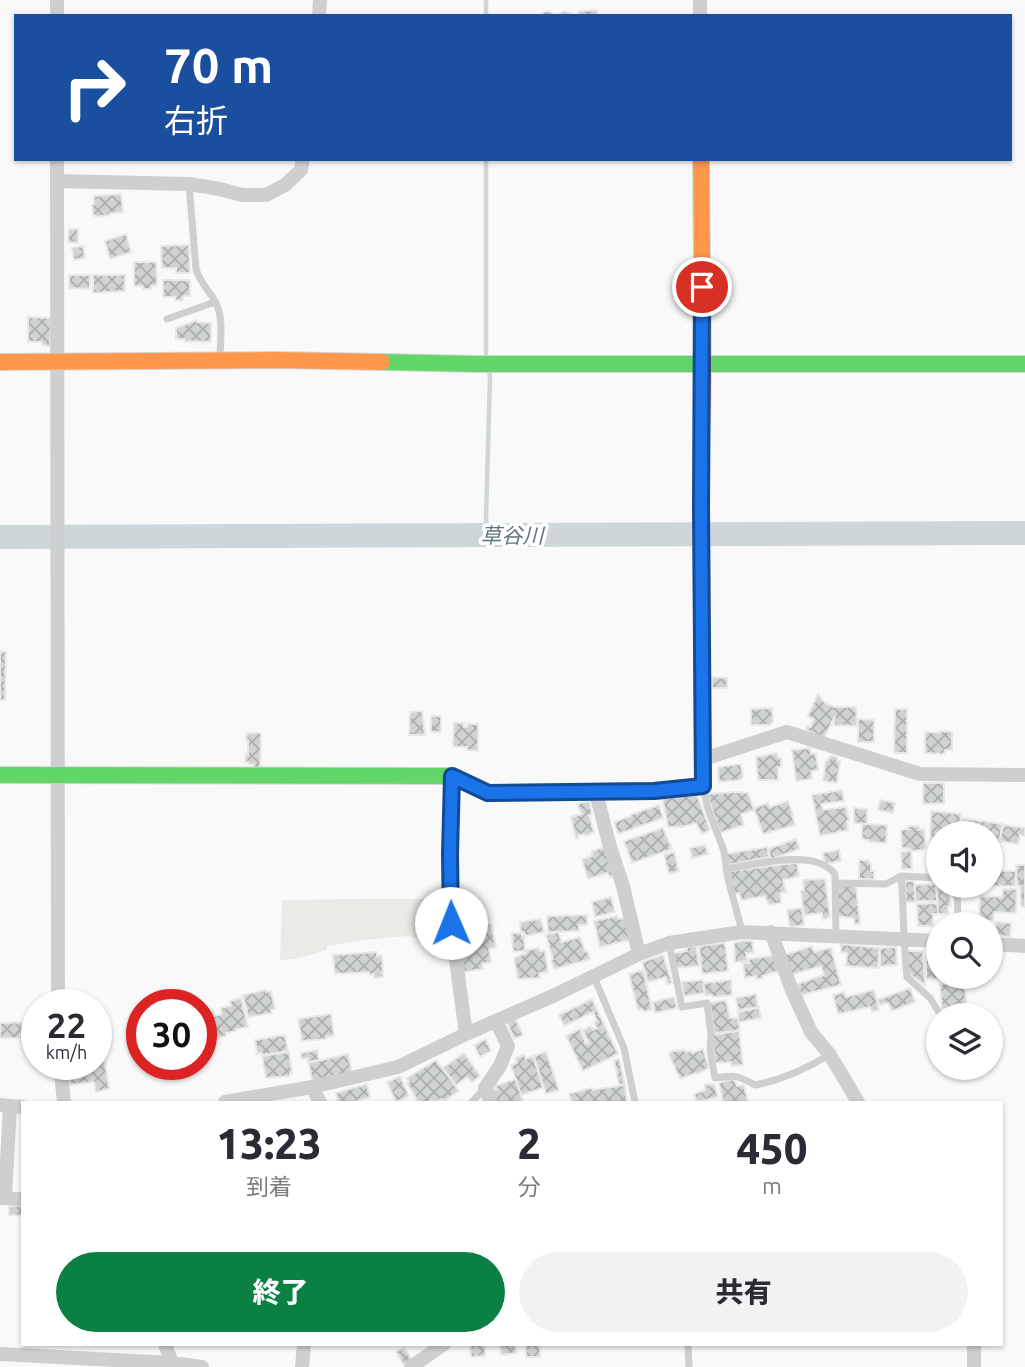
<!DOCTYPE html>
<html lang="ja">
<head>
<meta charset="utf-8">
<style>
	:root { --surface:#fff; --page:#f2f2f3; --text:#2b2b33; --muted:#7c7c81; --accent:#0b8043 }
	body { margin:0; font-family:Ubuntu,"Noto Sans JP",sans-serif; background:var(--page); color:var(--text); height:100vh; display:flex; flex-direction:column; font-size:26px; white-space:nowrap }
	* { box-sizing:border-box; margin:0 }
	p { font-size:23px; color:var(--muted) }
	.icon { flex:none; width:38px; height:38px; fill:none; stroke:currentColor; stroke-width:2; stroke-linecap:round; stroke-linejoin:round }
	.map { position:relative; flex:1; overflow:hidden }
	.details { position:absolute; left:21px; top:1101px; width:982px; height:245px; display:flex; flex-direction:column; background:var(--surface); border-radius:0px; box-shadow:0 2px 5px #0004 }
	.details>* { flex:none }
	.banner { position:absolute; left:14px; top:14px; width:998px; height:147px; border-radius:0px; box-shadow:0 2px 5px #0004; background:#1a4fa0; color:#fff; overflow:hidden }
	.tools { position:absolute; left:926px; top:821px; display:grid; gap:14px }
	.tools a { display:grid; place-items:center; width:77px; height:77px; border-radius:50%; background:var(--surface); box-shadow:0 2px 5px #0004; font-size:35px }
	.speed { position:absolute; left:21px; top:989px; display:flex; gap:14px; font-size:35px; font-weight:700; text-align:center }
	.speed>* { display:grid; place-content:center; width:91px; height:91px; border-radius:50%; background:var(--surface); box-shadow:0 2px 5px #0004; line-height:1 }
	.speed small { font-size:18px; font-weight:400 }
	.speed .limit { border:10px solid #d22; background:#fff; color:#111 }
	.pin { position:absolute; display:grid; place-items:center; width:60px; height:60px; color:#fff; margin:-30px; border:4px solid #fff; border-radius:50%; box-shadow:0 2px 7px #0007 }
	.me { position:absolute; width:77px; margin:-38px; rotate:359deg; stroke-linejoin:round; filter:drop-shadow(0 0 5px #0008) }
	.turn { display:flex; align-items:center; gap:24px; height:147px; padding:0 35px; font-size:32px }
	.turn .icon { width:91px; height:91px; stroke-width:2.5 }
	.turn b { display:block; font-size:49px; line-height:60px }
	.eta { display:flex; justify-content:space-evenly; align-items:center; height:119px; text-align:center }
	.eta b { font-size:42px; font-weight:800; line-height:49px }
	.button { display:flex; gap:14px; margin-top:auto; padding:14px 35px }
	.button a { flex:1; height:80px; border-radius:42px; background:var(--accent); color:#fff; font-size:28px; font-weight:800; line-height:80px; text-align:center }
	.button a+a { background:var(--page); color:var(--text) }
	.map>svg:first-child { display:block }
	.green { fill:#e8ebe6 }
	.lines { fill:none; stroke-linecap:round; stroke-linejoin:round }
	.stream { stroke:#ced6d9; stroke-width:4.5 }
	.river { stroke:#ced6d9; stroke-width:24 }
	.building { fill:url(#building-cross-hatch); stroke:#e8e8e8; stroke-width:2 }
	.fast-casing { stroke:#d5d6d7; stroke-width:18 }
	.slow-casing { stroke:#d5d6d7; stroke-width:18 }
	.jam-casing { stroke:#d5d6d7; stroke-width:18 }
	.lane { stroke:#cecfd0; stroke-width:7 }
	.street { stroke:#cecfd0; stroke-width:14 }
	.fast { stroke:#63d668; stroke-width:16 }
	.slow { stroke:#ff974d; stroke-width:16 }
	.jam { stroke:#b3261e; stroke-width:16 }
	.route-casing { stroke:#114b97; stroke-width:18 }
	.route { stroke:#1a73e8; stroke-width:12 }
	.labels { text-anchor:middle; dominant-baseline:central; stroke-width:7; stroke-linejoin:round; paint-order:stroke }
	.water-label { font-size:21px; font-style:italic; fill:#60757c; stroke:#fff }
</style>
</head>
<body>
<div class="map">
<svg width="1025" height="1367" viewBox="0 0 1025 1367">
	<defs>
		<pattern id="building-cross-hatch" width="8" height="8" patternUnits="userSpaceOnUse" patternTransform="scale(1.75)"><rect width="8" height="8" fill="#d0d2d3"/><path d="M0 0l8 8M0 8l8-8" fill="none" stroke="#acafb1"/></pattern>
	</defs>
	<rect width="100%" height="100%" fill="#f9f9f9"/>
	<path class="green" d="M368,899H439L444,936L413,938L412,936C384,937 355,941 327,946V950C312,954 296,960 280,960L282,900Z"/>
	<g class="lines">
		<path class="stream" d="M486,0V16
			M486,159V358
			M487,534L486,518L490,377L489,370"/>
		<path class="river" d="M0,537L1025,533"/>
	</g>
	<path class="building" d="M597,10L598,16H540L544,12L550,11L556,16L564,11L574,15L578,14L579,11Z
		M121,194L123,212L110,213L109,215L97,217L93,215L92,205L94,204V196Z
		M69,229H78V243L68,242Z
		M126,234L131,252L110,259L105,241Z
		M189,245L190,273H176V268H162L161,246Z
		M83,246L85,258L74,260L72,248Z
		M134,262H156L157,285L151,286V289H143V286H134Z
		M69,275H90V289L69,288Z
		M93,275H125V291L93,293Z
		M163,280H190V296H183L182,301L175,300V297H163Z
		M28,317L51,318L50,346L42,345V342H28Z
		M197,320V322L211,323V342L185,341V339H176V328Z
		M0,651L6,652L5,700H0Z
		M712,677L727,678V688H712Z
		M818,694L825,703L834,707H856L857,726L834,725L835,716L824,738L806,730L807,726L811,727L814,719L808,716Z
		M772,708L773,722L770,725H751V709Z
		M895,709H907V753H894Z
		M422,711L425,735H409L410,712Z
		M431,716H441V732H431Z
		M858,719L874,720V742H858Z
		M454,723H464V727H467V724H478V751L467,750V747H453Z
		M941,731L952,732V750H945L944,754L925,753V732L940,733Z
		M247,733H261L260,768H254V765L248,764V762H245L246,754L248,755V740H246Z
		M810,748L811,754L816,753L818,770L811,771L812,779L796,781L792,750Z
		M777,753L778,758H781V767H778V780H758L756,757Z
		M830,756L837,757V761H840L837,783L823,781L826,760H829Z
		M741,764L743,777L740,780L719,782L718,767Z
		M923,783H944V803L923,804Z
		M842,790L844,801L821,804L823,810L846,807L849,821H847L848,830L820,836L812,795Z
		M736,792L748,793L754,810L741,814L744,825L720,833L707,794Z
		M697,795L710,830L702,834L696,823L682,827H668L662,796Z
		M880,800L895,803L893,813L878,810Z
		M589,801L592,814L589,815L594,832L586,836L585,834L578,835V838L576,839L571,817L582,814L577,804Z
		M788,801L793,814L792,815L795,825L763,834L754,808L768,803L770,807Z
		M659,805L663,818L618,834L614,822L631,816L632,814Z
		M854,808L867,809V824L854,823Z
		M931,811L961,814L959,833H938V849H930Z
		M962,818L1002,824L998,856L990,855V833H961L962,829L960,828Z
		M862,824L887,825L886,843L869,842V840L862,839Z
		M1003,825L1025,828V836L1020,835L1018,844L1000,841Z
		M908,826H919V830L924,829L926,848L923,850L911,851L910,849L902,848L901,830L908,829Z
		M663,828L672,849L632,863L624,841Z
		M796,839L800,849L771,859L768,849Z
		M705,845L708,854L692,858L690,848Z
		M605,847L618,874L610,877L607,873L588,879L582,859L592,856V851Z
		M767,847L769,857L728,865L726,854Z
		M839,850L841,861L825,864L823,853Z
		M911,851L912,869H902L901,852Z
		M674,852L679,871L669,874L664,855Z
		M859,860H869V863L871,864V871H874V879H859Z
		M797,863L799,876L783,880L786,892L780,893L781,903L769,905L765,896L742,900L739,893L734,894L729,871Z
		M1016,865H1025V907H1021L1020,886L1017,885Z
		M990,871H1016L1015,886H980H990Z
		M825,879L830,917L823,920L822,913L804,915L801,891L804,890L803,880Z
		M905,881H914L915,902H906Z
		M838,884L856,886L860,924H855L853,918L836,916Z
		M936,884L937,901H915V885Z
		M937,886H948L951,906H948V914H938Z
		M1003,889H1017L1016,913L994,912L993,921L979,920L980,896L1002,897Z
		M611,897L615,912L595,917L592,902Z
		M937,903L938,914H933V926H918L917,904Z
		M802,908L804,925L790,927L787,910Z
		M587,915V925H579V931L548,932L547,916Z
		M617,916L619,919L628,918L633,939L600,947L594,921Z
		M541,919L544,932L525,936L524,932H521L520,922Z
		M996,922L1011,923L1010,937L995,935Z
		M491,924L496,947L489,949L491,962L482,964L483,969L464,972L458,946L467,943L469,952L471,951L467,929Z
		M558,932L562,942L580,937L585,951H587L590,959L554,969L551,960L553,959L546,935Z
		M512,933H521L522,936H524L525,951L513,952Z
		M743,941H752L754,953H746L747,961L735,962L734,943Z
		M725,943L728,971L702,974L699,946Z
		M841,944L879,948L878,968L846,966L847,953L841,952Z
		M696,946L699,966L676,968L674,953L687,951V947Z
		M812,946L814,952L831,948L841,985L801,995L797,984L824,975L821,966L791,975L784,955Z
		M896,947L897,965L880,966V948Z
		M539,948L540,951H545L548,972L539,973L540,978L518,979L514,958L526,953L527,950Z
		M928,948H938V976H942L941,979H926V957L928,956Z
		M907,951H923L925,985L908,973Z
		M377,952V956L382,955L383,977L374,978V974L370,975L369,972L335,974L333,955Z
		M663,955L672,983L667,984L666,977L648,982L642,962Z
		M777,955L779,971L762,976L763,978L756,979V976L745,978L743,963H749V959Z
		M643,970L652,1009L644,1012L642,1009L638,1010L629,974Z
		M703,980L704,993L684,996L682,982Z
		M731,980L732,995L713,997L712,995H705L704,983Z
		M964,982L967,1007L942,1009L940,984Z
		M910,988L915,1002L892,1011L888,1003L880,1005L877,1000Z
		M266,990V992L271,991L275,1009L271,1010L272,1013L248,1017L243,995Z
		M874,990L879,1010L872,1012L870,1007L838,1014L833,995L844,992L846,997Z
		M756,994L758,1007L738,1010L736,998Z
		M674,997L677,1008L655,1013L653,1002Z
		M241,998L248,1027L236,1029V1031L226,1033V1036L216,1038L210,1012L213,1011L214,1016L222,1014L221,1008L231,1006L230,1001Z
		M592,999L618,1054L583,1071L566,1036L580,1029L586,1044L589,1043L583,1030L591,1026L593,1030L597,1028L594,1022L597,1021L593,1012L564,1026L559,1015Z
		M726,1000L730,1018H738L740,1030L714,1033L710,1003Z
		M759,1008L761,1018L739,1022L738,1012Z
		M331,1014L334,1036L326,1037V1039L302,1041L298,1019Z
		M515,1018L523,1035L514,1039L507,1022Z
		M36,1022V1034L20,1035V1038H0V1023Z
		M739,1031L743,1065L732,1066L731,1062L715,1063L712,1035Z
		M285,1035L288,1051L263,1055L262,1053L257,1054L255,1040Z
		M486,1039L491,1051L480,1057L474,1045Z
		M703,1049L709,1068L697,1074L695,1073L680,1079L669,1055L672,1051L685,1050L686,1052L691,1051L692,1053Z
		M317,1050L319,1060L308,1062V1058L302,1059L301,1053Z
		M289,1052L292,1073H290V1076L266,1078L262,1056Z
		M546,1052L559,1090L546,1094L534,1056Z
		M464,1053L480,1076L472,1082L467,1077L456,1085L443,1068Z
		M348,1054L352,1073L312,1081L309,1063Z
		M524,1055L526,1059L533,1056L543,1088L521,1095L511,1065L517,1063L515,1058Z
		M96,1057L98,1061H105L109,1089L96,1092L94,1082L69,1085L67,1066L73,1064H96Z
		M619,1059L625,1084L619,1085L614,1060Z
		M436,1060L459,1091L444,1101L442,1099L434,1102L432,1100L428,1102H418L407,1083L409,1082L407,1078Z
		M400,1076L409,1096L396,1102L387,1082Z
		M516,1079L523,1102H492L489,1091L497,1089L495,1086Z
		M734,1079L737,1086L744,1085L748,1102H723L719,1083Z
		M367,1084L370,1097L357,1101L358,1102H338L336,1093Z
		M714,1084L718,1097L697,1102L694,1094L705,1090V1085Z
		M625,1085L627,1102H572L569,1094L591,1088L593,1090Z
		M23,1205V1216L9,1215V1207Z
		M470,1344H485V1356L471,1357Z
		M500,1344H515L517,1353L501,1355Z
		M526,1344H540V1357H526Z
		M404,1347L412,1360L404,1365L396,1352Z"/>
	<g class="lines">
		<g class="fast-casing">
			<path id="fast" d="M382,362L478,364H1025
				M0,775L452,776L488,793L654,791L703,786L702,615"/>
		</g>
		<g class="slow-casing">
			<path id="slow" d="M701,159L703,357
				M0,362L274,360L382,362"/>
		</g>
		<g class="jam-casing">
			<path id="jam" d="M702,615L701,507L703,357"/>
		</g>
		<path class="lane" d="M189,184L196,269C200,283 209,290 216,303C224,319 220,342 220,360
			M167,319L215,302
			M703,788L708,809L724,851L728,879L742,931
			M726,869C754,865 815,847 835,874L836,935
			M901,876C904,910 903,943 907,977L930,998L938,1011
			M835,883L886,884L901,876L938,878
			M957,886L958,924
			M669,943L682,1007L707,1003L711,1034L710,1050L715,1078C735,1075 737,1075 755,1085C782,1080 806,1069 829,1055
			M594,977L624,1048L635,1102
			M472,1102L485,1088
			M688,1344L689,1367"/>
		<path class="street" d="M57,0V16
			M700,0V16
			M319,16L320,0
			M57,159C58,441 56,723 58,1004
			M57,181L189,184L220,189L242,195H266L285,185L301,170L303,159
			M704,759L787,732L920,774L1025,775
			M452,776L450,854L451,923L466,1034
			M596,793L610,847L623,886L639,954
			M771,932L791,988L811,1032L830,1055L858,1102
			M990,944L1025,946
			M60,1064L64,1102
			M312,1087L320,1102
			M225,1102L312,1087L398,1067L466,1034L555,995L639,954L669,943L742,932L938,941
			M491,1102L485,1088L500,1066L508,1046L496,1021
			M0,1105L23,1107
			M0,1198L21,1199
			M5,1198L10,1107
			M165,1344L172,1363
			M0,1354L172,1363L202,1367
			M302,1367L304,1344
			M411,1367L444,1344
			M974,1367V1344"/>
		<use href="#fast" class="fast"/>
		<use href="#slow" class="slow"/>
		<use href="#jam" class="jam"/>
	</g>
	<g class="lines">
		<g class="route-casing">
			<path id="route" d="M451,923L450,854L452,776L488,793L654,791L703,786L701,507L702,287"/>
		</g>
		<use href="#route" class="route"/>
	</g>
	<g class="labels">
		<g class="water-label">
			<text x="512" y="535">草谷川</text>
		</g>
	</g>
</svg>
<div class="tools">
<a><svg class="icon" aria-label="sound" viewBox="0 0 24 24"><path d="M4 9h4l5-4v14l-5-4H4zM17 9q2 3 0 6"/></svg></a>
<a><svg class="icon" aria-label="search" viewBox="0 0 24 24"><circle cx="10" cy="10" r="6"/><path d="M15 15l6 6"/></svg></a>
<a><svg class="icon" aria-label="layers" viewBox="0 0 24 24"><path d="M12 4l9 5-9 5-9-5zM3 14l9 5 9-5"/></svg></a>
</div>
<div class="speed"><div>22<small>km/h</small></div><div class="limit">30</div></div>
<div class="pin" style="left:702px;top:287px;background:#d93025"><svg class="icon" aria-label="arrive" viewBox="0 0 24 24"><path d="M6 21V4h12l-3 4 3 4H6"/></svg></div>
<svg class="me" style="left:451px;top:923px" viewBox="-20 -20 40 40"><circle r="19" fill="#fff"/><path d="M0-13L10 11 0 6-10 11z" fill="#1a73e8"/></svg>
<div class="banner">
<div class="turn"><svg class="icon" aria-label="right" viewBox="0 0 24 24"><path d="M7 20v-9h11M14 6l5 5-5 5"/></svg><div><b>70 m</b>右折</div></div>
</div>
<section class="details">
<div class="eta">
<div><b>13:23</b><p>到着</p></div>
<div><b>2</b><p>分</p></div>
<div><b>450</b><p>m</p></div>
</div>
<div class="button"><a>終了</a><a>共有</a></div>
</section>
</div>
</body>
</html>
